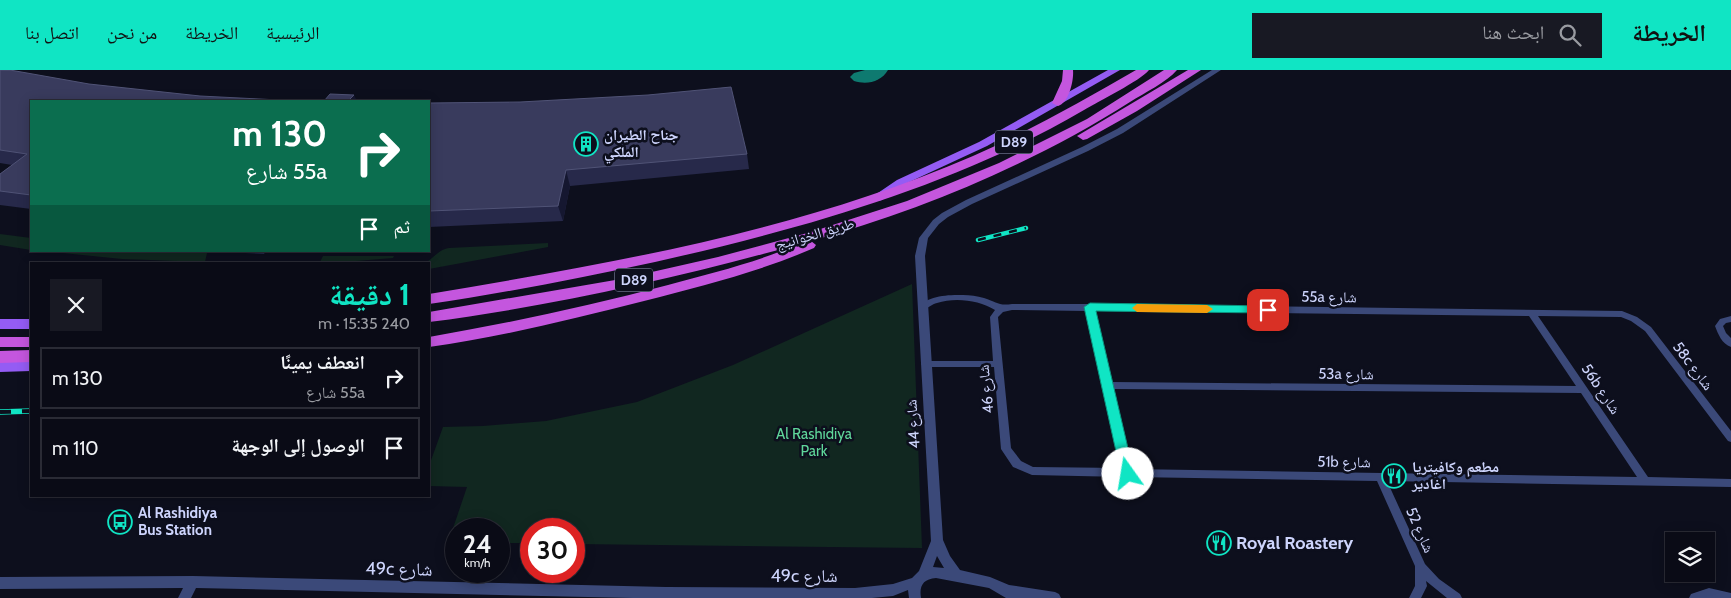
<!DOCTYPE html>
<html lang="ar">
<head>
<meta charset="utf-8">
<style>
	:root { --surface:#0a0b16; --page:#181923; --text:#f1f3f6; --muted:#999ba1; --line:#2a2b35; --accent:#10e5c4 }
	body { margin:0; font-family:Cabin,"Noto Naskh Arabic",sans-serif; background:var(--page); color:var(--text); direction:rtl; height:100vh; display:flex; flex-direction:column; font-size:19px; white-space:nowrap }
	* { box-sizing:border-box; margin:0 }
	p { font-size:16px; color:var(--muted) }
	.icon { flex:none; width:28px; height:28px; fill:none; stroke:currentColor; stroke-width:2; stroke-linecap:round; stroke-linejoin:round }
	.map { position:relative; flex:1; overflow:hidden; direction:ltr }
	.side { position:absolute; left:30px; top:192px; width:400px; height:235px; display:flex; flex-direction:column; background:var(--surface); border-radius:0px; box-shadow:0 2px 12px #0003,0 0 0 1px var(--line); direction:rtl }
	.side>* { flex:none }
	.guide { position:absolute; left:30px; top:30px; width:400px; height:152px; border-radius:0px; box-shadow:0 2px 12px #0003,0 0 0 1px var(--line); direction:rtl; background:#0b6e4f; color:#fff; overflow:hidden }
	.tools { position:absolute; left:1665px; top:462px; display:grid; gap:10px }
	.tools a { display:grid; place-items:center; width:50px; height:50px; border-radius:0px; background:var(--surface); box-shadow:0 2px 12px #0003,0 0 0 1px var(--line); font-size:25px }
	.speed { position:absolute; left:445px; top:448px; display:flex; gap:10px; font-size:25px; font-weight:700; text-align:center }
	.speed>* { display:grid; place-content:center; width:65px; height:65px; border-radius:50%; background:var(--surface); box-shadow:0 2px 12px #0003,0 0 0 1px var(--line); line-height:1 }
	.speed small { font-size:12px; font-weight:400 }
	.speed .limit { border:8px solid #d22; background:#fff; color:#111 }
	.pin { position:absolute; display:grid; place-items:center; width:42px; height:42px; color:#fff; margin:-21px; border-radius:10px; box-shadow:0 2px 8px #0006 }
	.me { position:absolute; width:55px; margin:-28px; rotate:347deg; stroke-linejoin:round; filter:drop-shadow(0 0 4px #0008) }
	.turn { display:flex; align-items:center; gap:18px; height:105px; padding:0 20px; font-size:22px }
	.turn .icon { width:65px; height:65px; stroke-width:2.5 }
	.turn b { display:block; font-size:35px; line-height:42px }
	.then { display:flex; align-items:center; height:48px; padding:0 20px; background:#0003; gap:10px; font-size:19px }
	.round { display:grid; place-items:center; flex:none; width:52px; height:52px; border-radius:0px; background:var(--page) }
	.head { display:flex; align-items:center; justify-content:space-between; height:85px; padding:0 20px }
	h1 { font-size:30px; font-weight:700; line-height:38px; color:var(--accent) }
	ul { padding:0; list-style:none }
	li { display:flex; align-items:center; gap:15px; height:62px; margin:0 10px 8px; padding:0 10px; border:2px solid var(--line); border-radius:0px }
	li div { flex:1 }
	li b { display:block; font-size:19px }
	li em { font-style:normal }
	header { display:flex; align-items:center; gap:30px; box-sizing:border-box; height:70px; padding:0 25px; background:var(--accent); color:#111 }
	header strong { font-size:24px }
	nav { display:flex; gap:28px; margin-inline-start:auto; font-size:18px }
	.search { width:350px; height:45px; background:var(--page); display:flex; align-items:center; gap:12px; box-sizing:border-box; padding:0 18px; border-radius:0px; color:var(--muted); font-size:19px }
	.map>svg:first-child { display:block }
	.green { fill:#112720 }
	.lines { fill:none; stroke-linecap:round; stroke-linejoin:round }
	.taxiway { fill:#0e7a70; fill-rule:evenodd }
	.minor { fill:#3b4979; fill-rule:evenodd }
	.tertiary { fill:#3b4979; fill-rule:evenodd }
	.primary { fill:#945cf4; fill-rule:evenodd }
	.trunk { fill:#c456de; fill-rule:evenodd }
	.rail-far1-casing { stroke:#10e5c4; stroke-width:4.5 }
	.rail-casing { stroke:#10e5c4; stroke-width:5.5 }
	.rail-far1 { stroke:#0d0f1d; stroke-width:2.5; stroke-dasharray:8; stroke-linecap:butt }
	.rail { stroke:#0d0f1d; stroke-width:4; stroke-dasharray:11; stroke-linecap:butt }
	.wall { fill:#27294a }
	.shaded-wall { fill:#151730 }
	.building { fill:#393b5d; stroke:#505376 }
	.route { fill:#10e5c4; stroke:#0a957f }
	.slow { fill:#f59e0b }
	.labels { text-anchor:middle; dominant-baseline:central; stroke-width:5; stroke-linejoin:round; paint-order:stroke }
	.shield { fill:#0d0f1d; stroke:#9399b9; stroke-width:1 }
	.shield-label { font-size:14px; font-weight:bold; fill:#cdd4fc }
	.poi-label { font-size:15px; font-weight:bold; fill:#cdd4fc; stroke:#0d0f1d; text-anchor:start }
	.street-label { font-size:15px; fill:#cdd4fc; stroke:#0d0f1d }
	.park-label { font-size:15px; fill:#5fd69a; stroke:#0d0f1d }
	.near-poi-label { font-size:18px; font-weight:bold; fill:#cdd4fc; stroke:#0d0f1d; text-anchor:start }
	.near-street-label { font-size:18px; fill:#cdd4fc; stroke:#0d0f1d }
</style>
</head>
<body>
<header>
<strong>الخريطة</strong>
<div class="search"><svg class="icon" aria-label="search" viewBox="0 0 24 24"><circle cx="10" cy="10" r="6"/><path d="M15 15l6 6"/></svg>ابحث هنا</div>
<nav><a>الرئيسية</a><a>الخريطة</a><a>من نحن</a><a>اتصل بنا</a></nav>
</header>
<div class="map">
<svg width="1731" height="528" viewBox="0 0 1731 528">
	<rect width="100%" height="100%" fill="#0d0f1d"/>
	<path class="green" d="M0,164L31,168V180L0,175Z
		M548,173V177L429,199V194H423C434,189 437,180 449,178Z
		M43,181L207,183L205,192L122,189Z
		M323,186H394L393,188L319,194Z
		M912,214L922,478L574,474V459H531V473H499V459H456V473H448L467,417L429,416V396L443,357L483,356L546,351L637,332L733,295Z"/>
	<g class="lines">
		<path class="taxiway" d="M888,0C881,12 867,15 854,11L850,7L854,3L865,0Z"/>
		<path class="minor" d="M963,225C970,225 977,226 984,228C997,232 998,236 1012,234H1090L1622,241L1637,247L1651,257L1731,361V372L1728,371L1645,261L1631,251L1621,247L1538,246L1648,407L1731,409V417L1387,411L1425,494L1439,509L1460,524L1462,528H1447L1426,511L1427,516L1421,528H1409L1415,516V496L1377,411L1132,407L1128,408L1124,407L1032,405L1013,397L1001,379L994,297H926L923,296L921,294L923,292L926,291H993L990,247L995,240C979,230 955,227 937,233C932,234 928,238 923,240L919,237C929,225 948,225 963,225ZM1012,240L1087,241L1122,398L1033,397L1021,391L1011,378L998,247L1003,242ZM1095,241L1529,246L1576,316L1112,312ZM1113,319L1581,323L1637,407L1132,399Z
			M1731,246V252L1726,253L1723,256L1726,263L1731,268V277C1722,274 1718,264 1715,256L1720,249Z"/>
		<path class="tertiary" d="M1212,0H1221L1123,63L1088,81L972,134L948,147L939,154L928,168L925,186L943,470L950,486L960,500L990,507L1009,515L1055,522L1059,524L1061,528H1006L989,518L936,508C923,509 919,516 921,528H909L908,520L893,526L872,528H633L196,518L191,528H178L183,518L0,519V507L193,506L666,517L855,518L893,514L912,508L919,501L931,471L915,186L919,168L933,150L942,143L966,130L1082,77L1117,59ZM937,486L944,498L933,497Z
			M1709,518L1731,523V528H1689L1691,524Z"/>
		<path class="primary" d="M1108,0H1120L987,76L905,114L882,130L878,131L872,127L897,110L979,72Z
			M0,249H31V259H0Z
			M31,291V301L0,302V292Z"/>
		<path class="trunk" d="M1063,0H1073C1074,10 1069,33 1058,36L1052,33L1062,11Z
			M1136,0H1149C1140,11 1099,31 1084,40C955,116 801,159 655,192C580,208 505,223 429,234V224C613,193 800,161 973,86C1029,61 1083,31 1136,0Z
			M1164,0H1177C1167,12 1144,23 1130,32C1034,93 921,141 811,171L816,175L814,178C759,202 701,216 644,231C573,249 501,267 429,277V267C510,253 589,236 668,215C711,203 755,193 796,175C676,208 553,236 429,252V242L621,209L718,187L811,162L907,131L999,93L1087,49Z
			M1188,0H1201L1137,41L1087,69L1083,70L1077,66Z
			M0,267H31V277H0Z
			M31,280V292L0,293V281Z"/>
		<g class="rail-far1-casing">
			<path id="rail-far1" d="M978,170L1026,158"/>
		</g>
		<g class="rail-casing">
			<path id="rail" d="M0,342L31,341"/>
		</g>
		<use href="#rail-far1" class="rail-far1"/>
		<use href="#rail" class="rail"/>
	</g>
	<path class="wall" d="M0,0L31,31V139L0,135V104L12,95L0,93Z
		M429,33L747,84L749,99L570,116L563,151L429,157Z
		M222,181H266L264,184L223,182Z"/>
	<path class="shaded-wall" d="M354,25L357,31H348Z
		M566,100L570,116L563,151L558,136Z"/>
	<path class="building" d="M0,0H10L89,14L200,26L299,31H31V125L0,121V104L27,84L0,80Z
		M731,17L747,84L566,100L558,136L429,141V33L520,32L648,25Z
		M330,24L354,25L348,31H324Z"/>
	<path class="route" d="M1090,233L1268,236L1273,240L1268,243L1096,241L1134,404L1132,408L1128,409L1123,408L1121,404L1084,237Z"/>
	<path class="slow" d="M1137,234L1207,235L1213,239L1207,243L1137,242L1132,238Z"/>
	<defs>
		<g id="building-ring" transform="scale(1.25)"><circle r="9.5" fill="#0d0f1d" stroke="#10e5c4" stroke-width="1.5"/><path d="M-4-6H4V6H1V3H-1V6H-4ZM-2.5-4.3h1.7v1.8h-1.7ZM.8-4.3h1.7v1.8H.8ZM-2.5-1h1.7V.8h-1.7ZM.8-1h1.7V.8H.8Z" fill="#10e5c4"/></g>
		<g id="restaurant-ring" transform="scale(1.25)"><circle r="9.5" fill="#0d0f1d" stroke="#10e5c4" stroke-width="1.5"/><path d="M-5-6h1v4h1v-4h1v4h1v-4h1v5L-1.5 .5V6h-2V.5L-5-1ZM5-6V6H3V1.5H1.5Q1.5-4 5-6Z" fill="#10e5c4"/></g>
		<g id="bus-ring" transform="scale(1.25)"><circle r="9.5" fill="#0d0f1d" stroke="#10e5c4" stroke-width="1.5"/><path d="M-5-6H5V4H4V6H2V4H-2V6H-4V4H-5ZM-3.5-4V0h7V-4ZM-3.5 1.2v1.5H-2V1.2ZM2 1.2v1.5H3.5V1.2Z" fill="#10e5c4"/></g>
	</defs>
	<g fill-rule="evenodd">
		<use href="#building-ring" x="586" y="74"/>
		<use href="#restaurant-ring" x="1394" y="406"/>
		<use href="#bus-ring" x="120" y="452"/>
		<use href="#restaurant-ring" x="1219" y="473"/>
	</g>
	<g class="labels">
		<g class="shield">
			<rect x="995" y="60.5" width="38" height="23" rx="4"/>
			<rect x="615" y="198.5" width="38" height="23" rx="4"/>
		</g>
		<g class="shield-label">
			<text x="1014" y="72">D89</text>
			<text x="634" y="210">D89</text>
		</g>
		<g class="poi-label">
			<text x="604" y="65">جناح الطيران<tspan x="604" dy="17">الملكي</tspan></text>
			<text x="1412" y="397">مطعم وكافيتريا<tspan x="1412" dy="17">اغادير</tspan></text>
			<text x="138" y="443">Al Rashidiya<tspan x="138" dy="17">Bus Station</tspan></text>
		</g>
		<g class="street-label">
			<text transform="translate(815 164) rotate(-16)">طريق الخوانيج</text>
			<text transform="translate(1329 227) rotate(1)">55a شارع</text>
			<text transform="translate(1693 296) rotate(53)">58c شارع</text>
			<text transform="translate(1346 304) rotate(1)">53a شارع</text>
			<text transform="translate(986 319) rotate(-96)">شارع 46</text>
			<text transform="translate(1601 319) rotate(56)">56b شارع</text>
			<text transform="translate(913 354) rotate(-94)">شارع 44</text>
			<text transform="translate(1344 392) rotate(1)">51b شارع</text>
			<text transform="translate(1420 460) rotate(66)">شارع 52</text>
		</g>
		<g class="park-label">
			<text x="814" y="364">Al Rashidiya<tspan x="814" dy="17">Park</tspan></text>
		</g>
		<g class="near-poi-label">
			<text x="1236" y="473">Royal Roastery</text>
		</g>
		<g class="near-street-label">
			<text transform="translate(399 499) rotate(1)">49c شارع</text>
			<text x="804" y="506">49c شارع</text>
		</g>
	</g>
</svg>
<div class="tools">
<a><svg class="icon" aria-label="layers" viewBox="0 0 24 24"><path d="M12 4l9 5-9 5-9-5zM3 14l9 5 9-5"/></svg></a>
</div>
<div class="speed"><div>24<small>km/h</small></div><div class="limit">30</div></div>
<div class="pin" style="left:1268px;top:240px;background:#d93025"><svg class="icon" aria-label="arrive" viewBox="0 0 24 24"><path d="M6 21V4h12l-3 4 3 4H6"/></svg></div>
<svg class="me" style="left:1128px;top:404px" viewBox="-20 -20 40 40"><circle r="19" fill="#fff"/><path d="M0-13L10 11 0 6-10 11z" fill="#10e5c4"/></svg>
<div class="guide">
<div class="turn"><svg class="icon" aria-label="right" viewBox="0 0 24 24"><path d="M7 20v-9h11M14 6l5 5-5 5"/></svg><div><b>130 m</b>55a شارع</div></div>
<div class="then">ثم<svg class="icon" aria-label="arrive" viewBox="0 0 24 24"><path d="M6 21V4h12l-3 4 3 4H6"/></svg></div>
</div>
<section class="side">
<div class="head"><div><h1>1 دقيقة</h1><p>240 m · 15:35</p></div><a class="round"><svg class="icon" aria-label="close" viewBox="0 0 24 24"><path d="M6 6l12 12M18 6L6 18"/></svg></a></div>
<ul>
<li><svg class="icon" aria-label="right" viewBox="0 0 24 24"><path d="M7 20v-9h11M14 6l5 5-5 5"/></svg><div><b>انعطف يمينًا</b><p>55a شارع</p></div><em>130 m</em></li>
<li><svg class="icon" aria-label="arrive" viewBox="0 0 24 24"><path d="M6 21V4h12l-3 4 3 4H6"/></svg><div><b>الوصول إلى الوجهة</b></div><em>110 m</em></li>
</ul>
</section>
</div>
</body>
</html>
